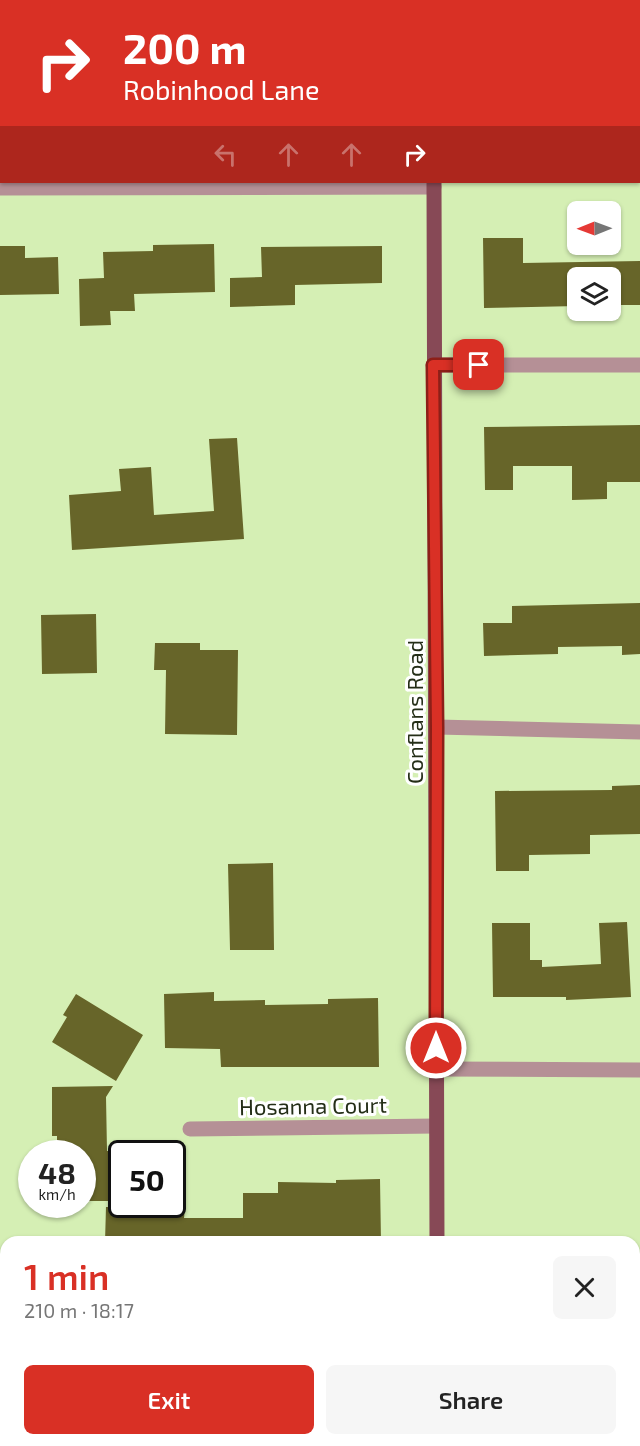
<!DOCTYPE html>
<html lang="en">
<head>
<meta charset="utf-8">
<style>
	:root { --surface:#fff; --page:#f6f6f6; --text:#222; --muted:#767676; --accent:#d93025 }
	body { margin:0; font-family:"Exo 2",sans-serif; background:var(--page); color:var(--text); height:100vh; display:flex; flex-direction:column; font-size:22px; white-space:nowrap }
	* { box-sizing:border-box; margin:0 }
	p { font-size:20px; color:var(--muted) }
	.icon { flex:none; width:33px; height:33px; fill:none; stroke:currentColor; stroke-width:2; stroke-linecap:round; stroke-linejoin:round }
	.map { position:relative; flex:1; overflow:hidden }
	.sheet { position:absolute; left:0px; top:1236px; width:640px; height:210px; display:flex; flex-direction:column; background:var(--surface); border-radius:18px 18px 0 0; box-shadow:0 2px 4px #0004 }
	.sheet>* { flex:none }
	.guide { position:absolute; left:0px; top:0px; width:640px; height:183px; box-shadow:0 2px 4px #0004; background:#d93025; color:#fff; overflow:hidden }
	.needle { width:39px; rotate:269deg }
	.controls { position:absolute; left:567px; top:201px; display:grid; gap:12px }
	.controls a { display:grid; place-items:center; width:54px; height:54px; border-radius:9px; background:var(--surface); box-shadow:0 2px 4px #0004; font-size:30px }
	.speed { position:absolute; left:18px; top:1140px; display:flex; gap:12px; font-size:30px; font-weight:700; text-align:center }
	.speed>* { display:grid; place-content:center; width:78px; height:78px; border-radius:50%; background:var(--surface); box-shadow:0 2px 4px #0004; line-height:1 }
	.speed small { font-size:15px; font-weight:400 }
	.speed .limit { border:3px solid #111; border-radius:9px; background:#fff; color:#111 }
	.pin { position:absolute; display:grid; place-items:center; width:51px; height:51px; color:#fff; margin:-26px; border-radius:12px; box-shadow:0 3px 9px #0006 }
	.me { position:absolute; width:66px; margin:-33px; rotate:0deg; stroke-linejoin:round; filter:drop-shadow(0 0 4px #0008) }
	.turn { display:flex; align-items:center; gap:21px; height:126px; padding:0 24px; font-size:27px }
	.turn .icon { width:78px; height:78px; stroke-width:2.5 }
	.turn b { display:block; font-size:42px; line-height:51px }
	.lanes { display:flex; align-items:center; height:57px; padding:0 24px; background:#0003; justify-content:center; gap:30px; direction:ltr }
	.lanes .off { opacity:.35 }
	.round { display:grid; place-items:center; flex:none; width:63px; height:63px; border-radius:9px; background:var(--page) }
	.overview { display:flex; align-items:center; justify-content:space-between; height:102px; padding:0 24px }
	h1 { font-size:36px; font-weight:600; line-height:45px; color:var(--accent) }
	.action { display:flex; gap:12px; margin-top:auto; padding:12px 24px }
	.action a { flex:1; height:69px; border-radius:9px; background:var(--accent); color:#fff; font-size:24px; font-weight:600; line-height:69px; text-align:center }
	.action a+a { background:var(--page); color:var(--text) }
	.map>svg:first-child { display:block }
	.building { fill:#676529 }
	.lines { fill:none; stroke-linecap:round; stroke-linejoin:round }
	.minor { stroke:#b59096; stroke-width:15 }
	.major { stroke:#874956; stroke-width:15 }
	.route-casing { stroke:#8d1f18; stroke-width:15 }
	.route { stroke:#d93025; stroke-width:10 }
	.labels { text-anchor:middle; dominant-baseline:central; stroke-width:6; stroke-linejoin:round; paint-order:stroke }
	.street-label { font-size:22px; fill:#242e17; stroke:#fff }
</style>
</head>
<body>
<div class="map">
<svg width="640" height="1446" viewBox="0 0 640 1446">
	<rect width="100%" height="100%" fill="#d5efb4"/>
	<path class="building" d="M483,238H523V263L640,261V305H610V278H578V306L484,308Z
		M214,244L215,292L134,294L135,311H110L111,325L80,326L79,279L104,278L103,252L153,251V245Z
		M0,246H25V258L58,257L59,294L0,295Z
		M382,246V283L295,285V305L230,307V278L262,277L261,247Z
		M640,425V482H607V499L572,500V466H513V490H485L484,427Z
		M237,438L244,539L72,550L69,495L121,491L119,469L151,467L154,515L214,511L209,439Z
		M640,603V654L622,655V646L558,647V654L484,656L483,623H512V606Z
		M96,614L97,673L42,674L41,615Z
		M155,643H200V650H238L237,735L165,734L166,670H154Z
		M640,785V834L590,835V854L529,855V871H496L495,791L612,790V786Z
		M273,863L274,950H230L228,864Z
		M627,922L631,997L566,1000V997H493L492,923H530V960H542V967L601,964L599,923Z
		M214,992V1001L265,1000V1005L328,1004V999L378,998L379,1067H221L220,1049L165,1048L164,994Z
		M76,994L143,1035L116,1081L52,1042L67,1017L63,1015Z
		M113,1086L106,1097L107,1151H114V1201H82V1154H57V1136H52V1087Z
		M380,1179L381,1242H105L106,1207L185,1208L184,1218H243V1193H278V1182L336,1183V1180Z"/>
	<g class="lines">
		<path class="minor" d="M639,41H640
			M0,188L434,187
			M433,365H640
			M437,727L640,732
			M436,1069L640,1070
			M190,1129L436,1126
			M634,1406H640
			M8,1440L9,1446"/>
		<path class="major" d="M434,0V2
			M434,182L437,1242
			M438,1440V1446"/>
	</g>
	<g class="lines">
		<g class="route-casing">
			<path id="route" d="M436,1048L437,727L433,365H479"/>
		</g>
		<use href="#route" class="route"/>
	</g>
	<g class="labels">
		<g class="street-label">
			<text transform="translate(414 712) rotate(-90)">Conflans Road</text>
			<text transform="translate(313 1105) rotate(-1)">Hosanna Court</text>
		</g>
	</g>
</svg>
<div class="controls">
<a><svg class="needle" viewBox="-14 -14 28 28"><path d="M0-13l5 13h-10z" fill="#e53935"/><path d="M0 13l5-13h-10z" fill="#767676"/></svg></a>
<a><svg class="icon" aria-label="layers" viewBox="0 0 24 24"><path d="M12 4l9 5-9 5-9-5zM3 14l9 5 9-5"/></svg></a>
</div>
<div class="speed"><div>48<small>km/h</small></div><div class="limit">50</div></div>
<div class="pin" style="left:479px;top:365px;background:#d93025"><svg class="icon" aria-label="arrive" viewBox="0 0 24 24"><path d="M6 21V4h12l-3 4 3 4H6"/></svg></div>
<svg class="me" style="left:436px;top:1048px" viewBox="-20 -20 40 40"><circle r="17" fill="#d93025" stroke="#fff" stroke-width="3"/><path d="M0-11L8 9 0 5-8 9z" fill="#fff"/></svg>
<div class="guide">
<div class="turn"><svg class="icon" aria-label="right" viewBox="0 0 24 24"><path d="M7 20v-9h11M14 6l5 5-5 5"/></svg><div><b>200 m</b>Robinhood Lane</div></div>
<div class="lanes"><svg class="icon off" aria-label="left" viewBox="0 0 24 24"><path d="M17 20v-9H6M10 6l-5 5 5 5"/></svg><svg class="icon off" aria-label="ahead" viewBox="0 0 24 24"><path d="M12 20V5M6 11l6-6 6 6"/></svg><svg class="icon off" aria-label="ahead" viewBox="0 0 24 24"><path d="M12 20V5M6 11l6-6 6 6"/></svg><svg class="icon" aria-label="right" viewBox="0 0 24 24"><path d="M7 20v-9h11M14 6l5 5-5 5"/></svg></div>
</div>
<section class="sheet">
<div class="overview"><div><h1>1 min</h1><p>210 m · 18:17</p></div><a class="round"><svg class="icon" aria-label="close" viewBox="0 0 24 24"><path d="M6 6l12 12M18 6L6 18"/></svg></a></div>
<div class="action"><a>Exit</a><a>Share</a></div>
</section>
</div>
</body>
</html>
